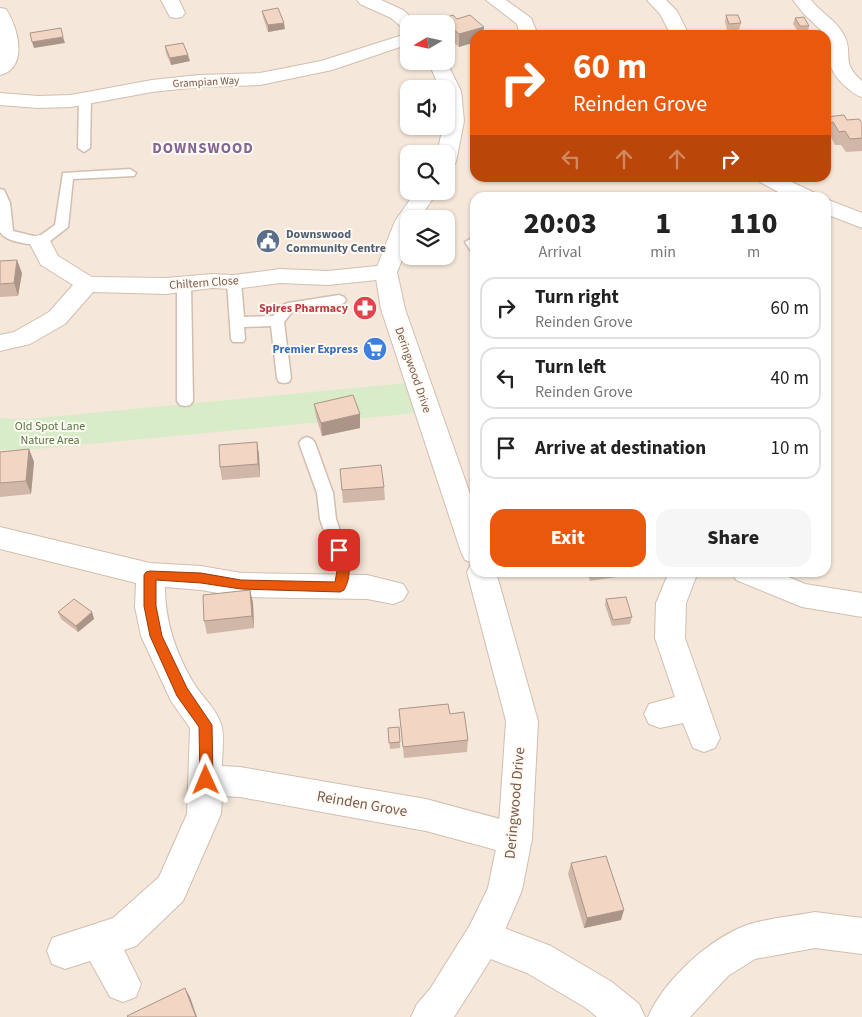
<!DOCTYPE html>
<html lang="en">
<head>
<meta charset="utf-8">
<style>
	:root { --surface:#fff; --page:#f6f6f6; --text:#222; --muted:#767676; --line:#e0e0e0; --accent:#ea580c }
	body { margin:0; font-family:"Source Sans 3",sans-serif; background:var(--page); color:var(--text); height:100vh; display:flex; flex-direction:column; font-size:19px; white-space:nowrap }
	* { box-sizing:border-box; margin:0 }
	p { font-size:16px; color:var(--muted) }
	.icon { flex:none; width:28px; height:28px; fill:none; stroke:currentColor; stroke-width:2; stroke-linecap:round; stroke-linejoin:round }
	.map { position:relative; flex:1; overflow:hidden }
	.drawer { position:absolute; left:470px; top:192px; width:361px; height:385px; display:flex; flex-direction:column; background:var(--surface); border-radius:15px; box-shadow:0 1px 4px #0004 }
	.drawer>* { flex:none }
	.hud { position:absolute; left:470px; top:30px; width:361px; height:152px; border-radius:15px; box-shadow:0 1px 4px #0004; background:#ea580c; color:#fff; overflow:hidden }
	.needle { width:32px; rotate:261deg }
	.buttons { position:absolute; left:400px; top:15px; display:grid; gap:10px }
	.buttons a { display:grid; place-items:center; width:55px; height:55px; border-radius:10px; background:var(--surface); box-shadow:0 1px 4px #0004; font-size:25px }
	.pin { position:absolute; display:grid; place-items:center; width:42px; height:42px; color:#fff; margin:-21px; border-radius:10px; box-shadow:0 2px 8px #0006 }
	.me { position:absolute; width:55px; margin:-28px; rotate:359deg; stroke-linejoin:round; filter:drop-shadow(0 0 4px #0008) }
	.turn { display:flex; align-items:center; gap:18px; height:105px; padding:0 20px; font-size:22px }
	.turn .icon { width:65px; height:65px; stroke-width:2.5 }
	.turn b { display:block; font-size:35px; line-height:42px }
	.lanes { display:flex; align-items:center; height:48px; padding:0 20px; background:#0003; justify-content:center; gap:25px; direction:ltr }
	.lanes .off { opacity:.35 }
	.eta { display:flex; justify-content:space-evenly; align-items:center; height:85px; text-align:center }
	.eta b { font-size:30px; font-weight:800; line-height:35px }
	.primary-button { display:flex; gap:10px; margin-top:auto; padding:10px 20px }
	.primary-button a { flex:1; height:58px; border-radius:15px; background:var(--accent); color:#fff; font-size:20px; font-weight:800; line-height:58px; text-align:center }
	.primary-button a+a { background:var(--page); color:var(--text) }
	ul { padding:0; list-style:none }
	li { display:flex; align-items:center; gap:15px; height:62px; margin:0 10px 8px; padding:0 10px; border:2px solid var(--line); border-radius:15px }
	li div { flex:1 }
	li b { display:block; font-size:19px }
	li em { font-style:normal }
	.map>svg:first-child { display:block }
	.residential { fill:#f5e8da; fill-rule:evenodd }
	.green { fill:#d8ecc9 }
	.lines { fill:none; stroke-linecap:round; stroke-linejoin:round }
	.service-casing { stroke:#d1beb0; stroke-width:3 }
	.minor-casing { stroke:#d1beb0; stroke-width:2 }
	.tertiary-casing { stroke:#d1beb0; stroke-width:2 }
	.service { fill:#fff; fill-rule:evenodd }
	.minor { fill:#fff; fill-rule:evenodd }
	.tertiary { fill:#fff; fill-rule:evenodd }
	.wall { fill:#d1b7a8 }
	.shaded-wall { fill:#aa9588 }
	.building { fill:#f3d5c3; stroke:#aa9588 }
	.route { fill:#ea580c; stroke:#983908 }
	.labels { text-anchor:middle; dominant-baseline:central; stroke-width:4; stroke-linejoin:round; paint-order:stroke }
	.far-street-label { font-size:11px; fill:#7a5c4d; stroke:#fffaf3 }
	.service-label { font-size:12px; font-weight:bold; fill:#4e5e75; stroke:#fffaf3; text-anchor:start }
	.street-label { font-size:12px; fill:#7a5c4d; stroke:#fffaf3 }
	.health-label { font-size:12px; font-weight:bold; fill:#be3a42; stroke:#fffaf3; text-anchor:end }
	.shop-label { font-size:12px; font-weight:bold; fill:#366cbe; stroke:#fffaf3; text-anchor:end }
	.park-label { font-size:12px; fill:#537a41; stroke:#fffaf3 }
	.far-district-label { font-size:15px; font-weight:bold; letter-spacing:1px; fill:#846695; stroke:#fffaf3 }
	.near-street-label { font-size:15px; fill:#7a5c4d; stroke:#fffaf3 }
</style>
</head>
<body>
<div class="map">
<svg width="862" height="1017" viewBox="0 0 862 1017">
	<rect width="100%" height="100%" fill="#fdf6ec"/>
	<path class="residential" d="M0,0H862V1017H0ZM409,24H446V61H409ZM475,35H826V178H475ZM409,89H446V126H409ZM409,154H446V191H409ZM475,198H826V572H475ZM409,219H446V256H409Z"/>
	<path class="green" d="M417,382L427,412L38,449L0,450V418L28,419Z"/>
	<g class="lines">
		<g class="service-casing">
			<path id="service" d="M85,95L91,98L90,148L84,152L78,148L79,98Z
				M130,169L136,173L134,176L73,179L68,227L45,245L40,246C28,243 7,243 0,232V189L4,190L10,203L13,231L38,237L55,225L63,173Z
				M472,238L475,239V251L470,250L465,242Z
				M234,278L239,279L241,282L244,317L273,316L283,305L288,303L339,295L344,297L346,300L344,303L339,305L292,312L284,322L291,378L289,382L284,383L279,382L277,378L271,326L244,327L245,339L243,342H233L231,339L227,282L229,279Z
				M184,280L189,281L191,284L193,401L190,405L185,406L180,405L177,401V284L179,281Z
				M307,437L312,439L315,443L333,493L336,519L352,565L350,570L344,572L338,570L336,565L320,519L317,493L299,443L302,439Z"/>
		</g>
		<g class="minor-casing">
			<path id="minor" d="M161,0H179L185,13L182,17L176,18L170,17Z
				M486,0H506L531,18L538,35H520L517,24Z
				M647,0H666L677,11L689,35H671L660,14Z
				M793,0H811C821,13 836,20 844,35C854,55 840,62 862,81V97C855,95 851,91 845,86C827,70 829,57 826,35L803,13Z
				M0,8L6,9C18,27 29,68 0,75Z
				M409,33V44L332,70L260,85L199,87L152,92L71,107L38,108L0,105V93L38,96L71,95L152,80L199,75L260,73L321,61Z
				M40,235L48,237L58,256L92,277L166,278L212,274L234,275L280,269L328,271L386,265L394,267L397,272L394,277L386,279L328,285L280,283L234,289L212,288L166,294L93,292L65,324L30,344L0,351V335L14,332L49,312L73,285L41,265L29,242L32,237Z
				M0,527L150,563L201,566L241,573L367,575L403,584L408,592L403,600L393,604L367,599L241,597L201,590L165,587C165,622 176,653 193,682C201,696 216,708 221,724C225,736 222,753 222,766L240,767L426,799L515,823L527,828L532,839L527,850L515,855L426,831L240,797L222,796L221,814L183,901L136,946L124,950L141,984L136,997L123,1002L110,997L90,961L65,969L52,964L47,951L52,938L113,918L159,877L187,814L190,728L171,701L141,636L135,607L136,583L0,549Z
				M669,572H698L686,603L685,638L720,738L715,748L704,752L693,748L683,723L660,728L649,724L644,714L649,704L675,697L655,638L656,603Z
				M732,572H777L805,584L862,593V617L802,607L736,580Z
				M815,912L862,918V954L815,948L755,959L728,976L690,1017H648C664,980 710,938 747,925C768,918 793,916 815,912Z
				M483,920L551,946L612,982L639,1004L645,1017H597L586,1008L527,973L470,951L465,938L470,925Z"/>
		</g>
		<g class="tertiary-casing">
			<path id="tertiary" d="M357,0H381L403,10L418,24H409V29L403,28L391,18L360,4Z
				M428,61H446L461,91L464,121L456,162L453,166L446,168V154H437L443,126H446V89H440Z
				M756,178H783L815,193L817,198H789L760,182Z
				M416,191H438L419,219H409V243L397,272L405,309L475,508V572H496L538,721L532,839L522,890L517,902L496,951L454,1017H411L417,1004L430,989L470,925L488,888L498,839L506,721L467,572L471,564L474,563L465,560L461,552L381,309L375,272L395,221Z
				M826,199L862,213V228L826,214Z"/>
		</g>
		<use href="#service" class="service"/>
		<use href="#minor" class="minor"/>
		<use href="#tertiary" class="tertiary"/>
	</g>
	<path class="wall" d="M262,11L285,29L268,32L263,17Z
		M726,15L741,23L739,30H727L725,22Z
		M795,18L809,26L808,32L799,33L793,24Z
		M442,19H457L475,35V42L459,47L446,36V24H441Z
		M165,46L190,61L171,65L166,53Z
		M826,103H829L827,109H826Z
		M826,117L862,123V151L846,152L841,145H835L830,135L826,136Z
		M0,261L22,273L18,296L0,297Z
		M314,404L360,414V428L322,436L316,417Z
		M257,442L259,455L260,477L222,480L220,467Z
		M29,449L34,462L31,494L0,497V452Z
		M340,469L384,487L385,500L343,503Z
		M587,572H625L624,576L590,581Z
		M250,590L253,603L254,628L207,634L204,621Z
		M606,599L632,617L630,624L612,626L605,605Z
		M58,612H92L94,619L78,632L61,619Z
		M399,709L450,714L468,740L467,752L404,758Z
		M399,727L400,748L390,749L388,728Z
		M571,863L621,920L584,928L568,874Z"/>
	<path class="shaded-wall" d="M284,23L285,29L268,32V25Z
		M484,27L483,35H475V42L459,47V34Z
		M63,37L65,43L34,48L32,42Z
		M188,55L190,61L171,65L170,58Z
		M17,260L22,273L18,296L14,283Z
		M360,414V428L322,436L321,423Z
		M257,442L259,455L260,477L258,464Z
		M29,449L34,462L31,494L26,481Z
		M250,590L253,603L254,628L252,616Z
		M92,612L94,619L78,632L76,626Z
		M624,910L621,920L584,928L587,918Z
		M185,988L190,997L197,1017H196Z"/>
	<path class="building" d="M278,8L284,23L268,25L262,11Z
		M453,15L457,19L470,15L484,27L459,34L442,19Z
		M726,15H738L741,23L729,24Z
		M804,17L809,26H800L795,18Z
		M61,28L63,37L32,42L30,33Z
		M183,43L188,55L170,58L165,46Z
		M844,115L847,120L859,119L862,123V138L850,139L845,131L839,132L833,122L829,123L826,118V117Z
		M17,260L14,283L0,284V261Z
		M353,395L360,414L321,423L314,404Z
		M257,442L258,464L220,467L219,445Z
		M29,449L26,481L0,483V452Z
		M381,465L384,487L342,490L340,469Z
		M250,590L252,616L204,621L203,595Z
		M626,597L632,617L613,620L606,599Z
		M74,599L92,612L76,626L58,612Z
		M448,704L450,714L464,712L468,740L403,747L399,709Z
		M399,727L400,742L389,743L388,728Z
		M606,856L624,910L587,918L571,863Z
		M185,988L196,1017H128L127,1016Z"/>
	<path class="route" d="M339,545L343,546C350,560 352,576 344,590L340,592L241,589L201,583L156,580V606L162,636L187,688L212,725L213,780L211,785L206,786L202,785L200,780L199,727L177,696L150,636L144,606V575L146,572L150,571L201,573L241,580L335,582L338,565L333,550Z"/>
	<defs>
		<g id="civic-disc" transform="scale(1.25)"><circle r="9.5" fill="#5c6f8a" stroke="#fffaf3"/><path d="M-.6-6.5H3V-4.5H.6V-3L4-1V1h2V6H-6V1h2V-1L-.6-3ZM-1.2 2.5V6h2.4V2.5Z" fill="#fff"/></g>
		<g id="pharmacy-disc" transform="scale(1.25)"><circle r="9.5" fill="#e0444e" stroke="#fffaf3"/><path d="M-2-6h4v4h4v4h-4v4h-4v-4h-4v-4h4Z" fill="#fff"/></g>
		<g id="supermarket-disc" transform="scale(1.25)"><circle r="9.5" fill="#3f7fe0" stroke="#fffaf3"/><path d="M-6-5.5h2.5l.6 2H6L4.5 2H-2.5L-4.4-4H-6ZM-1.5 3.2a1.3 1.3 0 1 0 .1 0ZM3 3.2a1.3 1.3 0 1 0 .1 0Z" fill="#fff"/></g>
	</defs>
	<g fill-rule="evenodd">
		<use href="#civic-disc" x="268" y="241"/>
		<use href="#pharmacy-disc" x="365" y="308"/>
		<use href="#supermarket-disc" x="375" y="349"/>
	</g>
	<g class="labels">
		<g class="far-street-label">
			<text transform="translate(206 82) rotate(-3)">Grampian Way</text>
		</g>
		<g class="service-label">
			<text x="286" y="234">Downswood<tspan x="286" dy="14">Community Centre</tspan></text>
		</g>
		<g class="street-label">
			<text transform="translate(204 283) rotate(-4)">Chiltern Close</text>
			<text transform="translate(413 370) rotate(71)">Deringwood Drive</text>
		</g>
		<g class="health-label">
			<text x="348" y="308">Spires Pharmacy</text>
		</g>
		<g class="shop-label">
			<text x="358" y="349">Premier Express</text>
		</g>
		<g class="park-label">
			<text x="50" y="426">Old Spot Lane<tspan x="50" dy="14">Nature Area</tspan></text>
		</g>
		<g class="far-district-label">
			<text x="203" y="148">DOWNSWOOD</text>
		</g>
		<g class="near-street-label">
			<text transform="translate(515 803) rotate(-85)">Deringwood Drive</text>
			<text transform="translate(362 804) rotate(10)">Reinden Grove</text>
		</g>
	</g>
</svg>
<div class="buttons">
<a><svg class="needle" viewBox="-14 -14 28 28"><path d="M0-13l5 13h-10z" fill="#e53935"/><path d="M0 13l5-13h-10z" fill="#767676"/></svg></a>
<a><svg class="icon" aria-label="sound" viewBox="0 0 24 24"><path d="M4 9h4l5-4v14l-5-4H4zM17 9q2 3 0 6"/></svg></a>
<a><svg class="icon" aria-label="search" viewBox="0 0 24 24"><circle cx="10" cy="10" r="6"/><path d="M15 15l6 6"/></svg></a>
<a><svg class="icon" aria-label="layers" viewBox="0 0 24 24"><path d="M12 4l9 5-9 5-9-5zM3 14l9 5 9-5"/></svg></a>
</div>
<div class="pin" style="left:339px;top:550px;background:#d93025"><svg class="icon" aria-label="arrive" viewBox="0 0 24 24"><path d="M6 21V4h12l-3 4 3 4H6"/></svg></div>
<svg class="me" style="left:206px;top:780px" viewBox="-20 -20 40 40"><path d="M0-17L14 15 0 8-14 15z" fill="#ea580c" stroke="#fff" stroke-width="4"/></svg>
<div class="hud">
<div class="turn"><svg class="icon" aria-label="right" viewBox="0 0 24 24"><path d="M7 20v-9h11M14 6l5 5-5 5"/></svg><div><b>60 m</b>Reinden Grove</div></div>
<div class="lanes"><svg class="icon off" aria-label="left" viewBox="0 0 24 24"><path d="M17 20v-9H6M10 6l-5 5 5 5"/></svg><svg class="icon off" aria-label="ahead" viewBox="0 0 24 24"><path d="M12 20V5M6 11l6-6 6 6"/></svg><svg class="icon off" aria-label="ahead" viewBox="0 0 24 24"><path d="M12 20V5M6 11l6-6 6 6"/></svg><svg class="icon" aria-label="right" viewBox="0 0 24 24"><path d="M7 20v-9h11M14 6l5 5-5 5"/></svg></div>
</div>
<section class="drawer">
<div class="eta">
<div><b>20:03</b><p>Arrival</p></div>
<div><b>1</b><p>min</p></div>
<div><b>110</b><p>m</p></div>
</div>
<ul>
<li><svg class="icon" aria-label="right" viewBox="0 0 24 24"><path d="M7 20v-9h11M14 6l5 5-5 5"/></svg><div><b>Turn right</b><p>Reinden Grove</p></div><em>60 m</em></li>
<li><svg class="icon" aria-label="left" viewBox="0 0 24 24"><path d="M17 20v-9H6M10 6l-5 5 5 5"/></svg><div><b>Turn left</b><p>Reinden Grove</p></div><em>40 m</em></li>
<li><svg class="icon" aria-label="arrive" viewBox="0 0 24 24"><path d="M6 21V4h12l-3 4 3 4H6"/></svg><div><b>Arrive at destination</b></div><em>10 m</em></li>
</ul>
<div class="primary-button"><a>Exit</a><a>Share</a></div>
</section>
</div>
</body>
</html>
